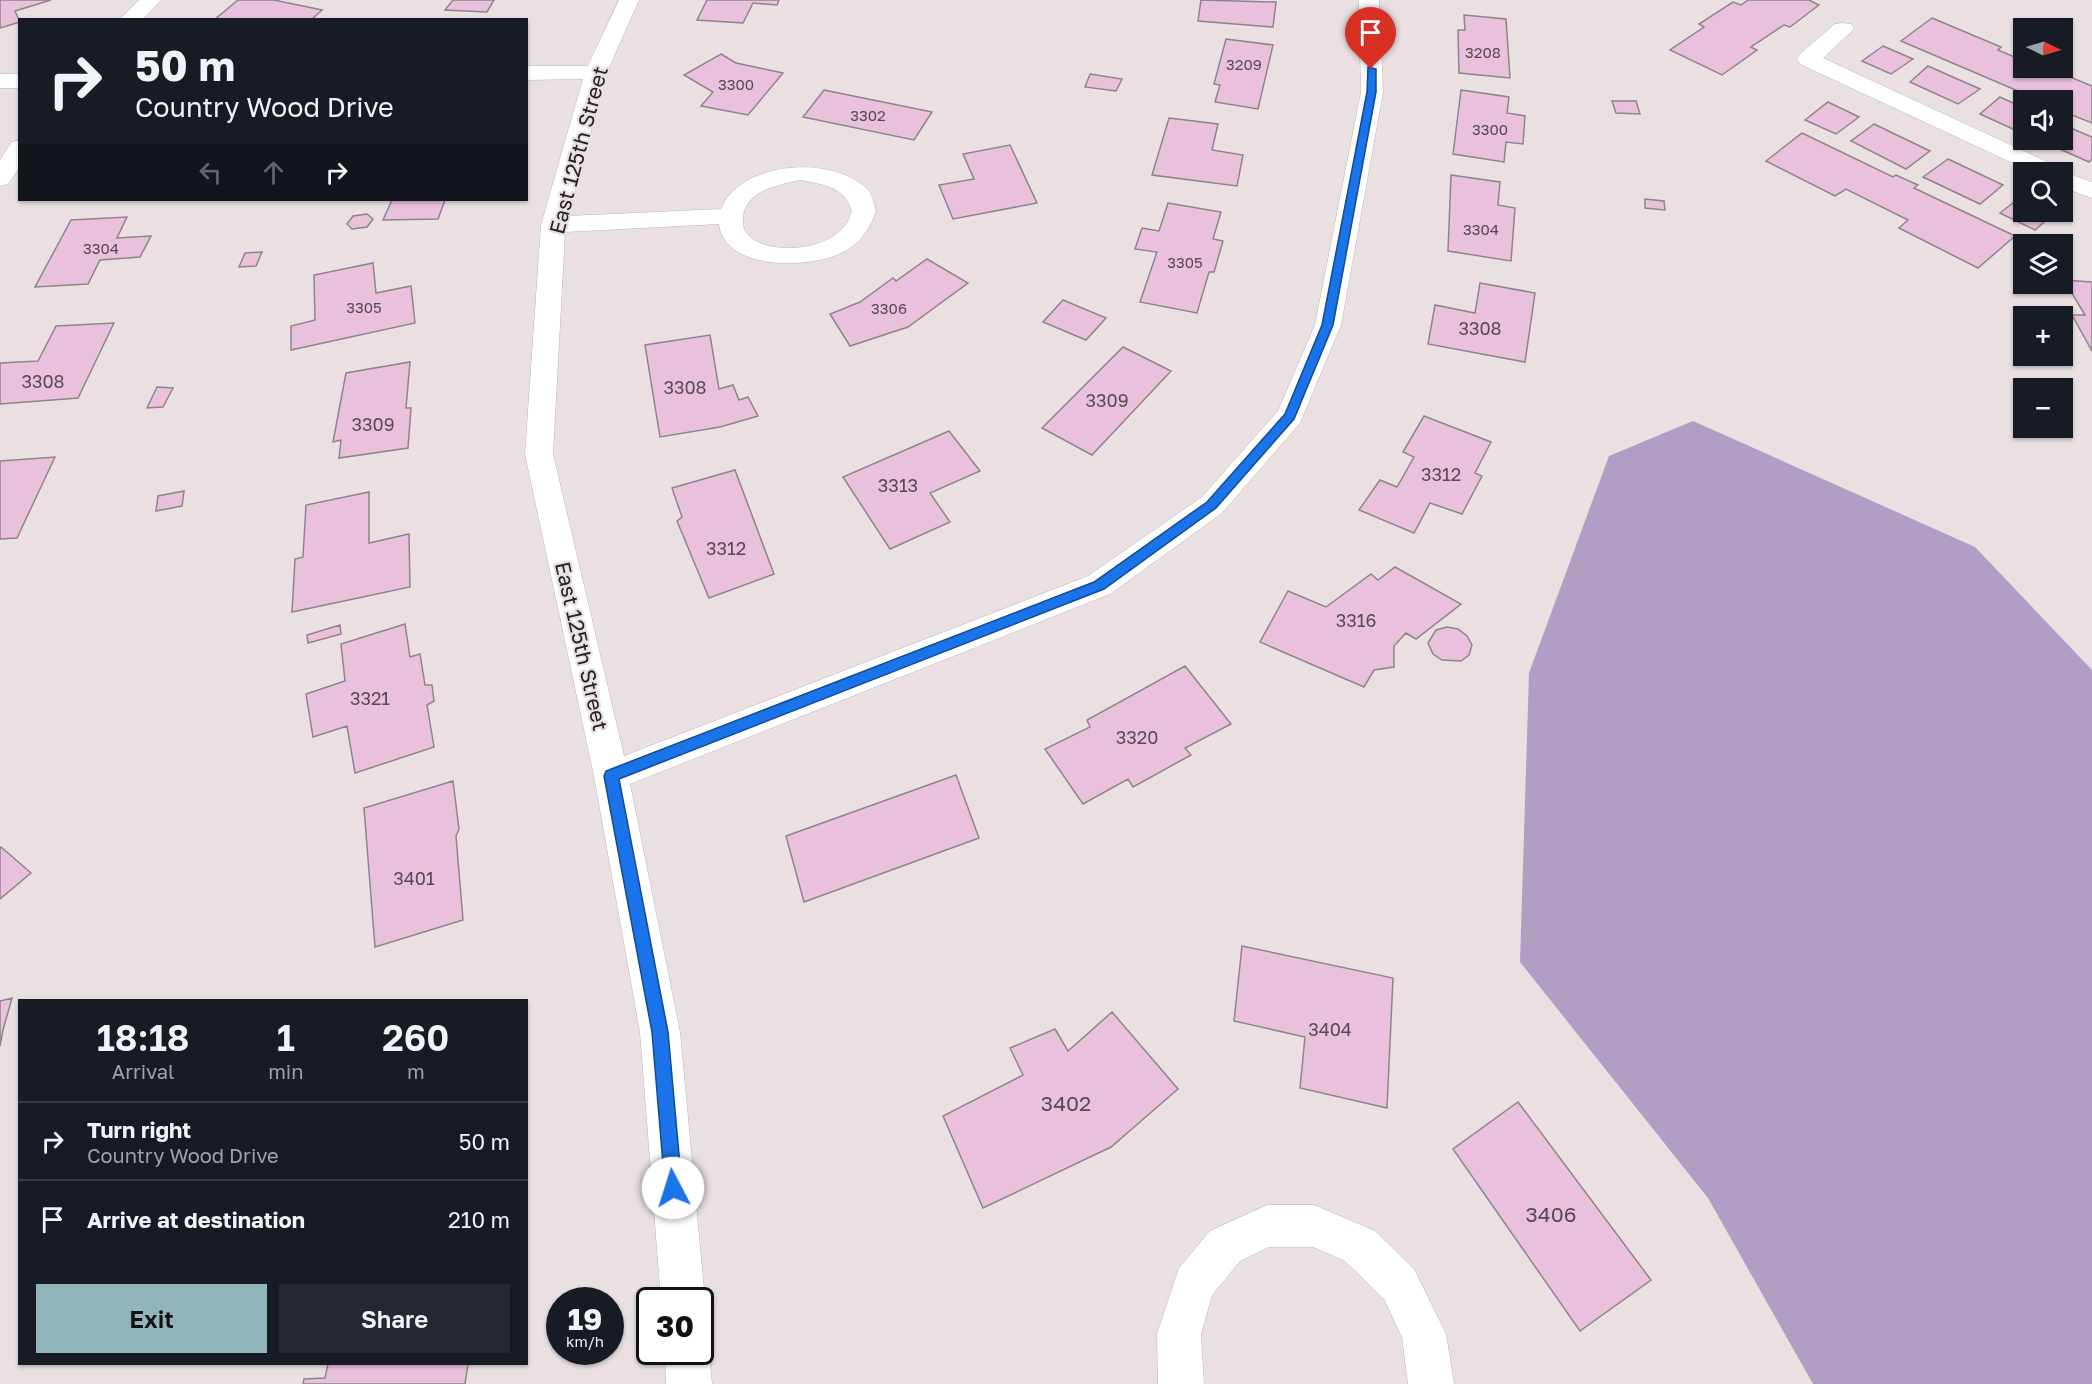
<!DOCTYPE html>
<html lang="en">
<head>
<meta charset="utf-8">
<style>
	:root { --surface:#171b24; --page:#242831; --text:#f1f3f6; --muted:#9ea1a6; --line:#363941; --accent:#92b5bb }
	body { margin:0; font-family:"Golos Text",sans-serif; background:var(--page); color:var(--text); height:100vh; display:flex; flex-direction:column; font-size:22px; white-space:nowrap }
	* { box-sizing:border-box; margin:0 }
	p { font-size:20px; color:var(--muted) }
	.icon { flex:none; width:33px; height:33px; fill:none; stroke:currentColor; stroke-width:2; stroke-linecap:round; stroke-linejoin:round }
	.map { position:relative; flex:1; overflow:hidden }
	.sheet { position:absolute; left:18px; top:999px; width:510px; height:366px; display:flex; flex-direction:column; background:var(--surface); border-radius:0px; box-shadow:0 2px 4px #0004 }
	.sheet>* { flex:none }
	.top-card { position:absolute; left:18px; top:18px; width:510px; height:183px; border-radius:0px; box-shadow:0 2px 4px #0004; background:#171b24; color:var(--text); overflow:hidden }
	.needle { width:39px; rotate:95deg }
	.tools { position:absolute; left:2013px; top:18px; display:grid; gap:12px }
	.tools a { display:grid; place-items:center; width:60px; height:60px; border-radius:0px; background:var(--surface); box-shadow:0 2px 4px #0004; font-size:30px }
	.speed { position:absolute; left:546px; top:1287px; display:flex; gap:12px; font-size:30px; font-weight:700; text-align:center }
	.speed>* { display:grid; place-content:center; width:78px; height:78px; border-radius:50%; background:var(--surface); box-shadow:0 2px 4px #0004; line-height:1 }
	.speed small { font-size:15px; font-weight:400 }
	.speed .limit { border:3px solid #111; border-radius:9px; background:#fff; color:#111 }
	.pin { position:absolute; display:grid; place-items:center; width:51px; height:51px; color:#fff; margin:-62px -26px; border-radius:50% 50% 50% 0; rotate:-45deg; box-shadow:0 0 6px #0007 }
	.pin .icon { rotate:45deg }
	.me { position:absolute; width:66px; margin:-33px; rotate:355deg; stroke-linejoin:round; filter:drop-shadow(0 0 4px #0008) }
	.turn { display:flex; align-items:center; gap:21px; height:126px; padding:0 18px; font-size:27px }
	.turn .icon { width:78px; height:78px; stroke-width:2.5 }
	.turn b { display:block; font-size:42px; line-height:51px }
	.lanes { display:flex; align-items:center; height:57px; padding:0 18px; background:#0003; justify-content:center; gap:30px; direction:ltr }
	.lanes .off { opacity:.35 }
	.eta { display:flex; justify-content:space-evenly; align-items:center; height:102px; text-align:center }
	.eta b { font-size:36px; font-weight:600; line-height:42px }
	.primary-button { display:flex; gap:12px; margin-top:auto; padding:12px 18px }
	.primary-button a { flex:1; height:69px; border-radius:0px; background:var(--accent); color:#111; font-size:24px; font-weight:600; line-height:69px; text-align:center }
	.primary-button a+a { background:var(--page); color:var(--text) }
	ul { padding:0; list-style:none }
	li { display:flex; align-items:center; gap:18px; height:78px; padding:0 18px; border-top:2px solid var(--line) }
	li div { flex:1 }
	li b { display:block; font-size:22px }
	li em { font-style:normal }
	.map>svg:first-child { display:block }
	.water { fill:#b09ec4 }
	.building { fill:#eac1dc; stroke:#8d858a; stroke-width:1.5 }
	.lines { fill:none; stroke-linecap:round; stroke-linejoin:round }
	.minor-casing { stroke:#beb5b5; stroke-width:1 }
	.minor { fill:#fff; fill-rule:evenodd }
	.route { fill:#1a73e8; stroke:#114b97; stroke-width:1.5 }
	.labels { text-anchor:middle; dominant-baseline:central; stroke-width:4.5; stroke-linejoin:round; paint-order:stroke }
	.far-number-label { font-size:15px; fill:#574a50 }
	.number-label { font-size:18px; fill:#574a50 }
	.street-label { font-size:21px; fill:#262222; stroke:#eae0e1 }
	.near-number-label { font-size:21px; fill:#574a50 }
</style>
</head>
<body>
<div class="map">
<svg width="2092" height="1384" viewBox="0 0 2092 1384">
	<rect width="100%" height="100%" fill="#eae0e1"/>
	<path class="water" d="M1693,421L1975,547L2092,670V1384H1813L1708,1198L1520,962L1529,673L1609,456Z"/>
	<path class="building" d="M0,0H51L15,11L20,22L0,28Z
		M238,0H274L322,10L311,20H214Z
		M453,0H494L487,12L445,10Z
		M707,0H779L777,5L753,3L743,23L697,20Z
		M1201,0L1276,2L1273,27L1198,21Z
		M1748,0H1809L1819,5L1790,27L1784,25L1751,47L1757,50L1722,75L1670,50L1704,27L1699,24L1733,2L1741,5Z
		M1464,15L1506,19L1510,78L1459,73L1458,30H1465Z
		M1932,18L2001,47L1998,50L2024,61V68H2038L2059,76L2063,74L2092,86V123L2062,111V100H2039L1901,41Z
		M1226,39L1273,45L1258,109L1215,102L1220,85L1214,84Z
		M1883,46L1913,59L1891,74L1862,61Z
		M721,54L736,63L783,73L748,115L701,106L713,92L684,75Z
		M1928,66L1980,89L1958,104L1910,82Z
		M1090,74L1122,79L1116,91L1085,87Z
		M824,90L932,112L914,140L803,117Z
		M1461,90L1509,97L1507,113L1525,116L1523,144L1506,142L1504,162L1453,154Z
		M2000,97L2024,108V134L1980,114Z
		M1612,101H1636L1640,114L1616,113Z
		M1828,102L1859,117L1836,134L1805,120Z
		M1169,118L1218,124L1212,150L1243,155L1237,186L1152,175Z
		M1874,124L1930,151L1906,169L1851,141Z
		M2073,129L2092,137V159L2089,162L2053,146Z
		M1802,133L1893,177L1896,175L1918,185L1914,188L2015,236L1978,268L1899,228L1908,220L1846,189L1835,196L1766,161Z
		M1010,145L1037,203L953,219L939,185L974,179L963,154Z
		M1948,159L2003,185L1980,204L1923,177Z
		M1451,175L1500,182L1498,205L1515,208L1511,261L1448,251Z
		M2023,195L2024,212H2055L2035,230L2000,213Z
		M1645,199L1664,201L1665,210L1645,208Z
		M392,200H445L438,219L383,220Z
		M1168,203L1221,212L1213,239L1223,241L1214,272H1209L1197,313L1140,302L1157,252L1135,249L1142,228L1159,231Z
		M367,214L373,219L367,227L352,229L347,224L353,216Z
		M127,217L117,238L151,236L140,257L100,260L88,284L35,287L71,220Z
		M262,252L256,266L239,267L245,253Z
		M927,259L968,283L908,327L850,346L830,314L860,302L893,278L896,281Z
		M373,263L376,293L411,286L415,323L291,350V326L315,320L314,275Z
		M2064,280L2092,282V351L2072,315H2085Z
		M1480,283L1535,293L1525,362L1428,344L1435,305L1475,313Z
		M1063,300L1106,318L1086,340L1043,322Z
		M114,323L78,398L0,404V363L38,361L56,326Z
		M710,335L719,389L733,385L739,400L748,397L758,416L720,427L660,437L645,345Z
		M1123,347L1171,371L1092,455L1042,428Z
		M410,362L406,408H411L408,448L339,458L341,440L333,442L346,373Z
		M157,387L173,388L163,407L147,408Z
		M1424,416L1491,442L1475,473L1482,476L1462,514L1430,503L1414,533L1359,510L1380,480L1397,487L1414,457L1403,452Z
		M949,431L980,471L930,493L950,522L890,549L843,477Z
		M55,457L17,538L0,539V461Z
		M735,470L774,574L709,598L677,521L682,517L672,488Z
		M184,491L182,506L156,511L158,496Z
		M369,492V543L409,534L410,587L292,612L295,559L303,557L306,505Z
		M1395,567L1461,604L1416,639L1406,633L1394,646V667L1374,670L1364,687L1260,642L1288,591L1326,607L1371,574L1378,580Z
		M405,624L410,657L420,654L425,685H432L434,701L427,705L434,747L355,773L347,726L313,737L306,694L345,681L341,644Z
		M340,625L341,634L308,643L307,635Z
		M1447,627L1458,629L1467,636L1472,645L1469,655L1461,661L1442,660L1433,654L1428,643L1436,630Z
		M1185,666L1231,724L1185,748L1191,755L1133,787L1128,779L1083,804L1045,749L1090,727L1087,720Z
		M956,775L979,838L804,902L786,836Z
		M453,781L459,829L456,836L463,920L375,947L364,808Z
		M1,847L31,873L0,899V848Z
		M1242,946L1393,978L1387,1108L1300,1088L1305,1037L1234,1021Z
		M12,998L3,1030L0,1046V1001Z
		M1112,1012L1178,1089L1111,1147L983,1208L943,1116L1023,1075L1010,1048L1055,1029L1068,1051Z
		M1518,1102L1651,1280L1580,1331L1453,1149Z
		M328,1364H468L465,1384H303L304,1379L325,1378Z"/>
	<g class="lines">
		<g class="minor-casing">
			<path id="minor" d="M139,0H161L142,20H119Z
				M619,0H639L607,72L568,216L721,209C740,160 835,155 868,190C873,195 874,205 876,211C870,227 864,238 850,248C820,270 724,273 719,224L565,232L553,454L624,756L1088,576L1202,497L1278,411L1315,325L1361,92L1359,0H1379L1383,92L1341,325L1300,423L1222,513L1110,594L630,784L680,1032L705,1300L700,1311V1300H661L640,1032L594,776L525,454L541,225L583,79L526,80V66H588ZM801,180C824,185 844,186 852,211C850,215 849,221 846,224C829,250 770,257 748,235C743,230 743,225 743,218C744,191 780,184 801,180Z
				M1843,23L1851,24L1854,29L1823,58L2058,167L2061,171L2092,182V198L2062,187V172H2032L1800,64L1797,59L1800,54L1835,24Z
				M0,74H20V88H0Z
				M20,140V167L8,184L0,186V160L12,142Z
				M1267,1205H1314L1375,1231L1414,1269L1446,1334L1454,1384H1408L1402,1337L1384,1299L1345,1261L1313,1247H1269L1240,1261L1212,1295L1201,1334L1204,1384H1158L1157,1334L1179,1268L1210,1231Z
				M700,1335L709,1352L712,1384H666L665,1352H700Z"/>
		</g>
		<use href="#minor" class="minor"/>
	</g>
	<path class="route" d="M1368,67L1376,69V92L1333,325L1294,419L1216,508L1104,589L619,779L668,1032L682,1188L679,1195L673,1197L667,1195L665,1188L652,1032L604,776L606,771L1094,582L1207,502L1285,414L1322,325L1367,92Z"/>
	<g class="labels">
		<g class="far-number-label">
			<text x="1483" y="52">3208</text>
			<text x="1244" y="64">3209</text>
			<text x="736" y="84">3300</text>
			<text x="868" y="115">3302</text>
			<text x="1490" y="129">3300</text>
			<text x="1481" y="229">3304</text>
			<text x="101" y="248">3304</text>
			<text x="1185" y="262">3305</text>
			<text x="364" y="307">3305</text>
			<text x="889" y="308">3306</text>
		</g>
		<g class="number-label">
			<text x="1480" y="328">3308</text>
			<text x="43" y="381">3308</text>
			<text x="685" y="387">3308</text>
			<text x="1107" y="400">3309</text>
			<text x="373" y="424">3309</text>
			<text x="1441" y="474">3312</text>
			<text x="898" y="485">3313</text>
			<text x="726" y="548">3312</text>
			<text x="1356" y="620">3316</text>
			<text x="370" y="698">3321</text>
			<text x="1137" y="737">3320</text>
			<text x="414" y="878">3401</text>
			<text x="1330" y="1029">3404</text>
		</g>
		<g class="street-label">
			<text transform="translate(578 150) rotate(-75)">East 125th Street</text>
			<text transform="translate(582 646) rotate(77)">East 125th Street</text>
		</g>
		<g class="near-number-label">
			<text x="1066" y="1103">3402</text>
			<text x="1551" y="1214">3406</text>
		</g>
	</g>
</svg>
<div class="tools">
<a><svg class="needle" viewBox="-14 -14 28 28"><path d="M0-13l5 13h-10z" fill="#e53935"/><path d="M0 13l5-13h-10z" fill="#9ea1a6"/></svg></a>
<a><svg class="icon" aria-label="sound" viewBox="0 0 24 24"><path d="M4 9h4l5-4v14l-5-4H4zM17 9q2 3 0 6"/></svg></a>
<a><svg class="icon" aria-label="search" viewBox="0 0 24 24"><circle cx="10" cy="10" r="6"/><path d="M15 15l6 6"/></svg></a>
<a><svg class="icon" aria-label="layers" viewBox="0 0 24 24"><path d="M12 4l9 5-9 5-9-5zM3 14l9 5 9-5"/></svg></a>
<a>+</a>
<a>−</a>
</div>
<div class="speed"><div>19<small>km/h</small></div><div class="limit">30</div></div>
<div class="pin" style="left:1371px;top:69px;background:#d93025"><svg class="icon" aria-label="arrive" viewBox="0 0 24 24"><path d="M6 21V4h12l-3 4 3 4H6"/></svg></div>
<svg class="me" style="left:673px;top:1188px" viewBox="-20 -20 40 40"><circle r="19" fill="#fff"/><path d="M0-13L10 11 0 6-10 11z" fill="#1a73e8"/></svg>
<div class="top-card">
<div class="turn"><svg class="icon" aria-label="right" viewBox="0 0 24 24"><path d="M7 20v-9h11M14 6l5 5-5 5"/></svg><div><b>50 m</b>Country Wood Drive</div></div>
<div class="lanes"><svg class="icon off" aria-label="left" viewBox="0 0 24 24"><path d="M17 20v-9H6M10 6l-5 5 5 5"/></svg><svg class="icon off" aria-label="ahead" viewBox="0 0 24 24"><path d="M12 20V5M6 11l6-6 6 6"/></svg><svg class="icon" aria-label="right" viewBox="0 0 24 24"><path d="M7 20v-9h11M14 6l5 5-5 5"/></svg></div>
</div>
<section class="sheet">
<div class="eta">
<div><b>18:18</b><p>Arrival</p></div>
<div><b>1</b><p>min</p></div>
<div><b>260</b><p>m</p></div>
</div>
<ul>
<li><svg class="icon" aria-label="right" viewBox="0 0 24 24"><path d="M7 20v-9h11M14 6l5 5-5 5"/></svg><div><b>Turn right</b><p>Country Wood Drive</p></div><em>50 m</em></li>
<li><svg class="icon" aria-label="arrive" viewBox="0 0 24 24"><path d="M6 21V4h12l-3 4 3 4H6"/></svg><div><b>Arrive at destination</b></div><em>210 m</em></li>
</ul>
<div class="primary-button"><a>Exit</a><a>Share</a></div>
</section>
</div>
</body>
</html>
